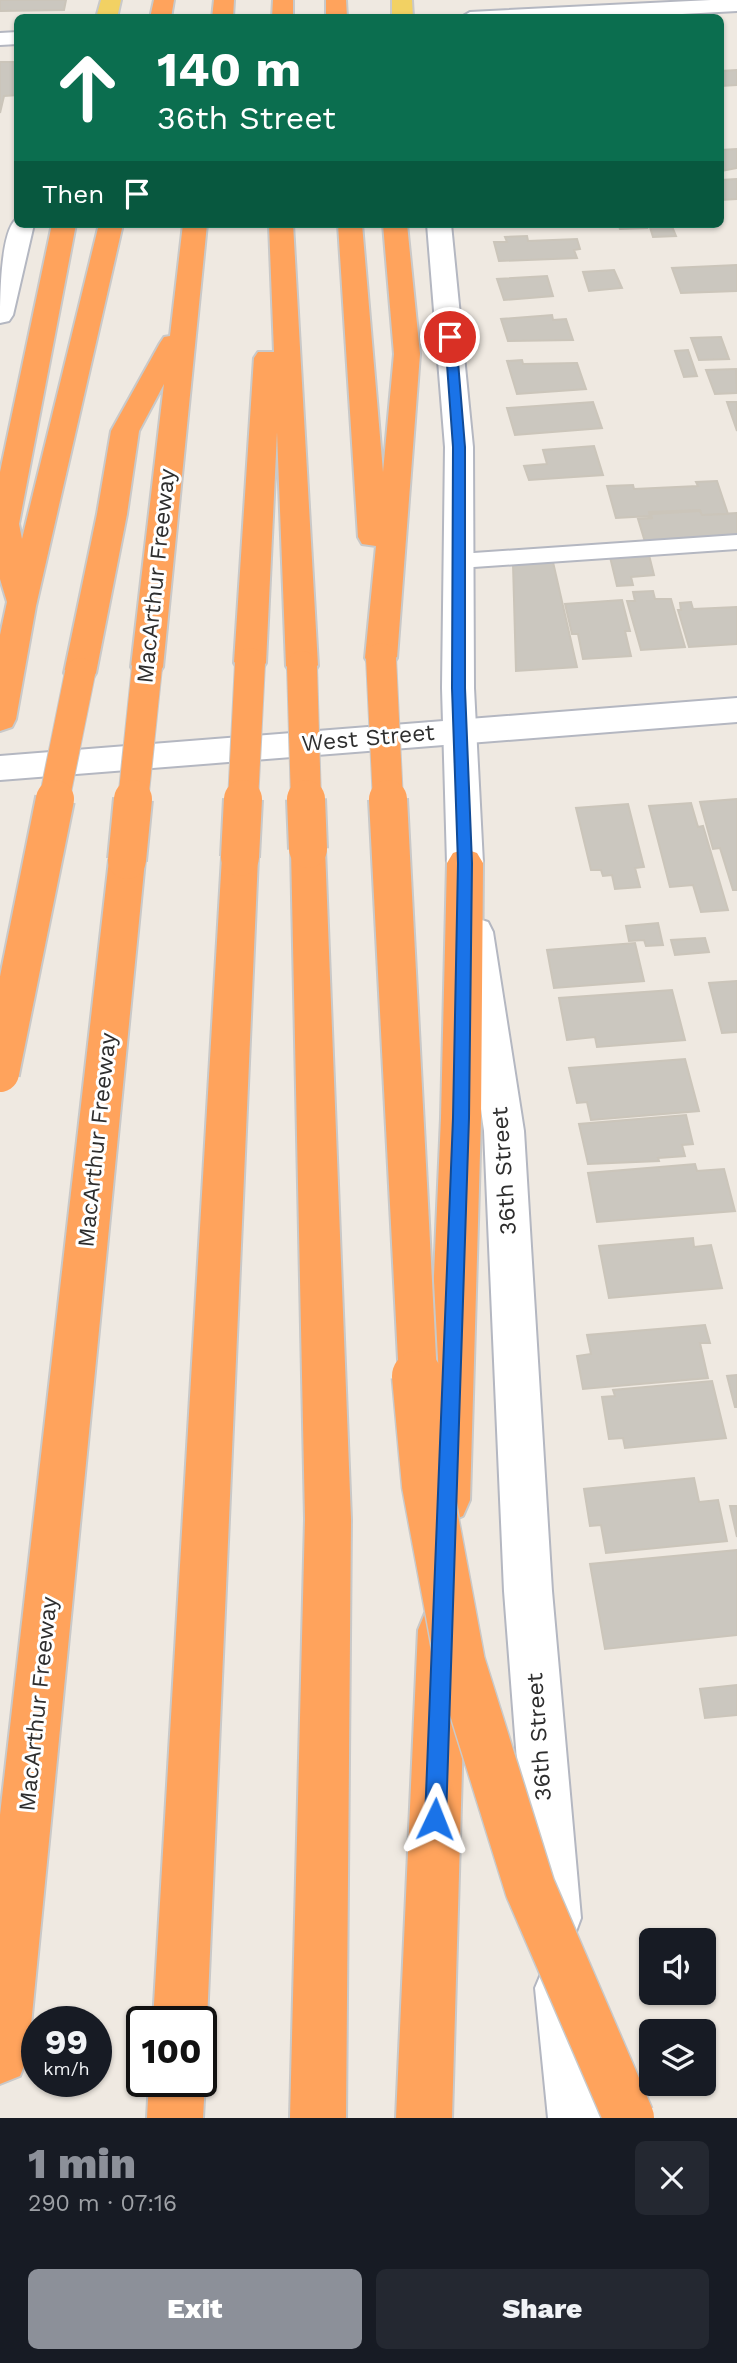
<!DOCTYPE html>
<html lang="en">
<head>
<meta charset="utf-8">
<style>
	:root { --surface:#171b24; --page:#242831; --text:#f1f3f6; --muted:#9ea1a6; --accent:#8c9099 }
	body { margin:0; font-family:"Work Sans",sans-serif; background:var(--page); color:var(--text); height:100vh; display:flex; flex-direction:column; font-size:26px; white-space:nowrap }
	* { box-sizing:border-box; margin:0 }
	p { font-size:23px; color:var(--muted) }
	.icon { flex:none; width:38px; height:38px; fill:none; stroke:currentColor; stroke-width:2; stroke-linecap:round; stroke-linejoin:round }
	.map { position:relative; height:2118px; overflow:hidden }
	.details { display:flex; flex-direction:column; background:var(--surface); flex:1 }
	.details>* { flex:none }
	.banner { position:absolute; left:14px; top:14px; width:710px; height:214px; border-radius:10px; box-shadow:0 2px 5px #0004; background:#0b6e4f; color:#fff; overflow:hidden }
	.controls { position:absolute; left:639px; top:1928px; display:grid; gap:14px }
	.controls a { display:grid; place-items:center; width:77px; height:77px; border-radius:10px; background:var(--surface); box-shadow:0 2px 5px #0004; font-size:35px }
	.speed { position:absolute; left:21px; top:2006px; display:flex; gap:14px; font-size:35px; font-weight:700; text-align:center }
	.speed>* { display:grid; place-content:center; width:91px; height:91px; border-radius:50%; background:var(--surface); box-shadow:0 2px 5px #0004; line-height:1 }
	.speed small { font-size:18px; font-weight:400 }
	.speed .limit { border:4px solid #111; border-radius:10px; background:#fff; color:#111 }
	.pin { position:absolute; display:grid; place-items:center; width:60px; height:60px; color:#fff; margin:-30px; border:4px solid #fff; border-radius:50%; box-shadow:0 2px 7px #0007 }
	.me { position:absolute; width:77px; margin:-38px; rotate:2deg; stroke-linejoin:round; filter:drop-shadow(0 0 5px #0008) }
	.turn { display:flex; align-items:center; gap:24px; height:147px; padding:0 28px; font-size:32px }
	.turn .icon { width:91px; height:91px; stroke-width:2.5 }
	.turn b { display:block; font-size:49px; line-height:60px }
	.then { display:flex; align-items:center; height:66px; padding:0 28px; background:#0003; gap:14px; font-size:26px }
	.round { display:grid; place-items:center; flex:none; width:74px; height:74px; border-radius:10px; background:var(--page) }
	.overview { display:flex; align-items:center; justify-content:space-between; height:119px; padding:0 28px }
	h1 { font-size:42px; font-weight:800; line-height:52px; color:var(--accent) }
	.cta { display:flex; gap:14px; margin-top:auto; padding:14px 28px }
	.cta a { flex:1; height:80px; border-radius:10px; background:var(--accent); color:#fff; font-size:28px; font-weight:800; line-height:80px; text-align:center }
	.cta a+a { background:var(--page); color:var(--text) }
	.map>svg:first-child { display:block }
	.building { fill:#cbc7bf; stroke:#cbc5ba; stroke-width:2 }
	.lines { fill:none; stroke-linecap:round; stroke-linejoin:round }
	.service-casing { stroke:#b4b7c1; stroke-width:4 }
	.tertiary-casing { stroke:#b4b7c1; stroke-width:4 }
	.secondary-casing { stroke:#b4b7c1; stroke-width:4 }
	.primary-casing { stroke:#c9c9c9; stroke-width:4 }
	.motorway-casing { stroke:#c9c9c9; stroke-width:4 }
	.service { fill:#fff; fill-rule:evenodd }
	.tertiary { fill:#fff; fill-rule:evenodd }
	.secondary { fill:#fff; fill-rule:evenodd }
	.primary { fill:#f2d163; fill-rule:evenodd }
	.motorway { fill:#ffa35c; fill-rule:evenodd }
	.motorway-bridge-far2-casing { stroke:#c9c9c9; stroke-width:32; stroke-linecap:butt }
	.motorway-bridge-far1-casing { stroke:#c9c9c9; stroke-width:42; stroke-linecap:butt }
	.motorway-bridge-casing { stroke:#c9c9c9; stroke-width:53; stroke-linecap:butt }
	.motorway-bridge-far2 { stroke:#ffa35c; stroke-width:30 }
	.motorway-bridge-far1 { stroke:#ffa35c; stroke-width:38 }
	.motorway-bridge { stroke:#ffa35c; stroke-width:50 }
	.route { fill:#1a73e8; stroke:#114b97; stroke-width:2 }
	.labels { text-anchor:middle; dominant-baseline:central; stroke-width:6; stroke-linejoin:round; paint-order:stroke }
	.street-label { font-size:23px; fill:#2e2e2e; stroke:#fff }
</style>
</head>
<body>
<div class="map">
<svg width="737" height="2118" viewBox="0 0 737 2118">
	<rect width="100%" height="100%" fill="#efe9e1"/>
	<path class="building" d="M0,0H66L64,10L0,11Z
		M0,62H18V95L4,96L0,113Z
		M737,70V85L721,86V71Z
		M737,149V168L721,171V150Z
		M737,179V199L721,200V180Z
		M618,224H646L647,228L620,229Z
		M649,224H671L676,236L653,237Z
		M527,236L528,241L577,239L580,249L574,250L577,258L499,261L494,242H507L505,237Z
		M737,265V291L681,293L672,268Z
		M614,270L622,288L589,291L583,272Z
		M547,276L553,296L504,300L497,279Z
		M552,315L553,320L566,319L573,340L508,341L501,319Z
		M721,337L729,359L699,360L691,338Z
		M688,350L697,376L684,377L675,351Z
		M522,360L523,364L577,363L586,389L517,394L507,361Z
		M736,369L737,393L715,394L706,370Z
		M593,402L602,428L515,435L507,408Z
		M727,402H737V431Z
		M594,446L603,475L529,480L524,466L547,464L543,450Z
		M717,481L728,514L702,515L700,510L649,512L650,516L616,518L607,486L633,485L634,489L698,486L696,482Z
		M700,511L702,515L737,513V537L645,542L638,519L652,518L651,514Z
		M649,555L654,575L631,577L633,585L617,586L610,557Z
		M553,562L577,667L516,671L513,564Z
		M653,591L655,599H671L685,647L641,650L627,601H635L633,592Z
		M622,600L630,631H625L631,656L583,659L578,634H572L565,604Z
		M691,602L693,609L737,607V644L689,647L678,610H681L680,603Z
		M737,799V890H733L720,848L713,849L700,802Z
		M691,803L698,827L703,826L728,910L701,912L693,885L670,887L649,806Z
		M628,804L644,867L635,868L640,887L615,889L612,875L603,876L601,870H591L576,808Z
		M658,923L663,945L646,946L644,940L629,941L626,926Z
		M705,938L709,952L675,955L671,940Z
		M635,943L644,981L554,988L547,950Z
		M737,981V1032L722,1033L709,983Z
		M672,990L685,1040L597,1047L595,1037L567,1040L559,998Z
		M685,1059L699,1111L591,1120L587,1102L577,1103L569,1068Z
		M686,1115L693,1144L682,1145L685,1156L658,1158L659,1161L588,1164L579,1124Z
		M695,1164L697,1171L724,1169L735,1211L597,1222L588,1173Z
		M693,1238L694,1247L711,1245L722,1288L609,1298L599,1246Z
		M705,1325L710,1343H700L708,1378L583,1389L577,1356L591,1354L587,1335Z
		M737,1375V1407H735L727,1376Z
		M712,1381L726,1438L625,1448L623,1438L609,1439L602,1397L615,1396L613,1390Z
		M694,1478L699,1502L718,1500L727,1541L606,1553L601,1525L590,1526L584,1489Z
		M730,1506H737V1537Z
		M737,1550V1635L605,1649L590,1564Z
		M737,1685V1715L705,1718L700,1689Z"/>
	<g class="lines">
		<g class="service-casing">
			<path id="service" d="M737,535V549L459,568L451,566L448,561L451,556L459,554Z"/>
		</g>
		<g class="tertiary-casing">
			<path id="tertiary" d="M711,0H737V11L609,18H460L470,12Z
				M18,32V44L0,45V33Z
				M737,698V722L0,780V756Z
				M475,918L488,922L493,932L524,1131L552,1591L581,1918L574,1937L555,1944L536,1937L529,1918L504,1591L484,1131L457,932L462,922Z
				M562,1961L581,1969L589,1988L604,2118H548L535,1988L543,1969Z"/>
		</g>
		<g class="secondary-casing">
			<path id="secondary" d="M18,218V224H34L13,315L9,321L0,323C0,301 0,227 18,218Z
				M427,224H451L473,447L474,688L483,863L477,873L465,877L453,873L447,863L442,688L445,447Z"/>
		</g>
		<g class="primary-casing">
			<path id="primary" d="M101,0H121L117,18H96Z
				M392,0H412L413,18H392Z"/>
		</g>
		<g class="motorway-casing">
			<path id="motorway" d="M154,0H174L171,18H150Z
				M214,0H234L233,18H212Z
				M273,0H293V18H272Z
				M326,0H346L347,18H326Z
				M52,224H76L19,524L22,539L99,224H123L36,606L16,719L12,727L0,731V635L7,602L0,579V472Z
				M183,224H207L163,667L158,675L147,678L136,675L131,667L164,384L139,431L127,514L96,673L91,681L80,684L69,681L64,673L97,514L111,431L160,343L164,337L170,336Z
				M269,224H293L318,666L313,674L302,677L291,674L286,666L277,432L266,663L261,671L250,674L239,671L234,663L254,358L258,352H274Z
				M338,224H362L383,472L394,354L383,224H407L420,354L397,658L392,666L381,669L370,666L365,658L376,546L362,544L358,537Z
				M308,836L320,840L325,849L351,1519L346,2118H290L305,1519L291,849L296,840Z
				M240,844L252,848L258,857L207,2021L201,2036V2021H153L222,857L228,848Z
				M127,847L139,850L145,860L28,2056L20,2076L0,2084V1815L109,860L115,850Z
				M465,849L477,853L483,863L481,1118L470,1500L463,1516L447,1523L431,1516L424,1500L441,1118L447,863L453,853Z
				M442,1606L459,1613L466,1630L452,2118H396L418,1630L425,1613Z
				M201,2072L205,2081L203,2118H147L149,2081H201Z"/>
		</g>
		<use href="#service" class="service"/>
		<use href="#tertiary" class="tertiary"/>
		<use href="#secondary" class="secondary"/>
		<use href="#primary" class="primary"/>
		<use href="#motorway" class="motorway"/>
		<g class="motorway-bridge-far2-casing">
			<path id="motorway-bridge-far2" d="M381,658L388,801
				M302,666L306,801
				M54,801L80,673
				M133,801L147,667
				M243,801L250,663"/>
		</g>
		<g class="motorway-bridge-far1-casing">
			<path id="motorway-bridge-far1" d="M306,799L308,849
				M388,799L418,1378
				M240,857L243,799
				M127,860L133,799
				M0,1073L55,799"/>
		</g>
		<g class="motorway-bridge-casing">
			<path id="motorway-bridge" d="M417,1376L427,1485L460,1663L530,1888L629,2118"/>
		</g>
		<use href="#motorway-bridge-far2" class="motorway-bridge-far2"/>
		<use href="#motorway-bridge-far1" class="motorway-bridge-far1"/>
		<use href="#motorway-bridge" class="motorway-bridge"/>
	</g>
	<path class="route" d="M450,334L456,337L465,447V688L472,863L469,1118L446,1819L443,1826L435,1830L428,1826L425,1819L453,1118L458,863L452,688L453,447L445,337Z"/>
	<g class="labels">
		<g class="street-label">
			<text transform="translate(156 576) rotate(-84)">MacArthur Freeway</text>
			<text transform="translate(368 738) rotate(-5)">West Street</text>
			<text transform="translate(97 1140) rotate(-84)">MacArthur Freeway</text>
			<text transform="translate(504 1171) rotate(-94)">36th Street</text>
			<text transform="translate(38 1704) rotate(-84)">MacArthur Freeway</text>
			<text transform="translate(539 1737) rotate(-94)">36th Street</text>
		</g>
	</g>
</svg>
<div class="controls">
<a><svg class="icon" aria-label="sound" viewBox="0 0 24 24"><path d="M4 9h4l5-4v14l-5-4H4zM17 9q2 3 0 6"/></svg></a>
<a><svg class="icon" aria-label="layers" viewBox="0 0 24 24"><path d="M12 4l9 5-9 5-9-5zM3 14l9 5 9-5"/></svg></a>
</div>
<div class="speed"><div>99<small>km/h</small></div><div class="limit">100</div></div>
<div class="pin" style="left:450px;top:337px;background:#d93025"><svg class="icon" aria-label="arrive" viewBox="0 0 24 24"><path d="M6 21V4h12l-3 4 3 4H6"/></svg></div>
<svg class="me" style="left:435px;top:1819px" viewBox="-20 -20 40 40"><path d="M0-17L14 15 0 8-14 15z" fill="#1a73e8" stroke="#fff" stroke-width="4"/></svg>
<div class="banner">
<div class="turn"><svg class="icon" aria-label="ahead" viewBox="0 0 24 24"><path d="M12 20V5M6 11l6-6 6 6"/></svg><div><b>140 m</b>36th Street</div></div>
<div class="then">Then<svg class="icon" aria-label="arrive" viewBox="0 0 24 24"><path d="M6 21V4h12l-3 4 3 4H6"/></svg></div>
</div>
</div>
<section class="details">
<div class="overview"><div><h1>1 min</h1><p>290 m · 07:16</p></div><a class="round"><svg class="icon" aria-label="close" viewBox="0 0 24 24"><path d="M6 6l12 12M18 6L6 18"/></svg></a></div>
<div class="cta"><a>Exit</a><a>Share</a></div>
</section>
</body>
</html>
